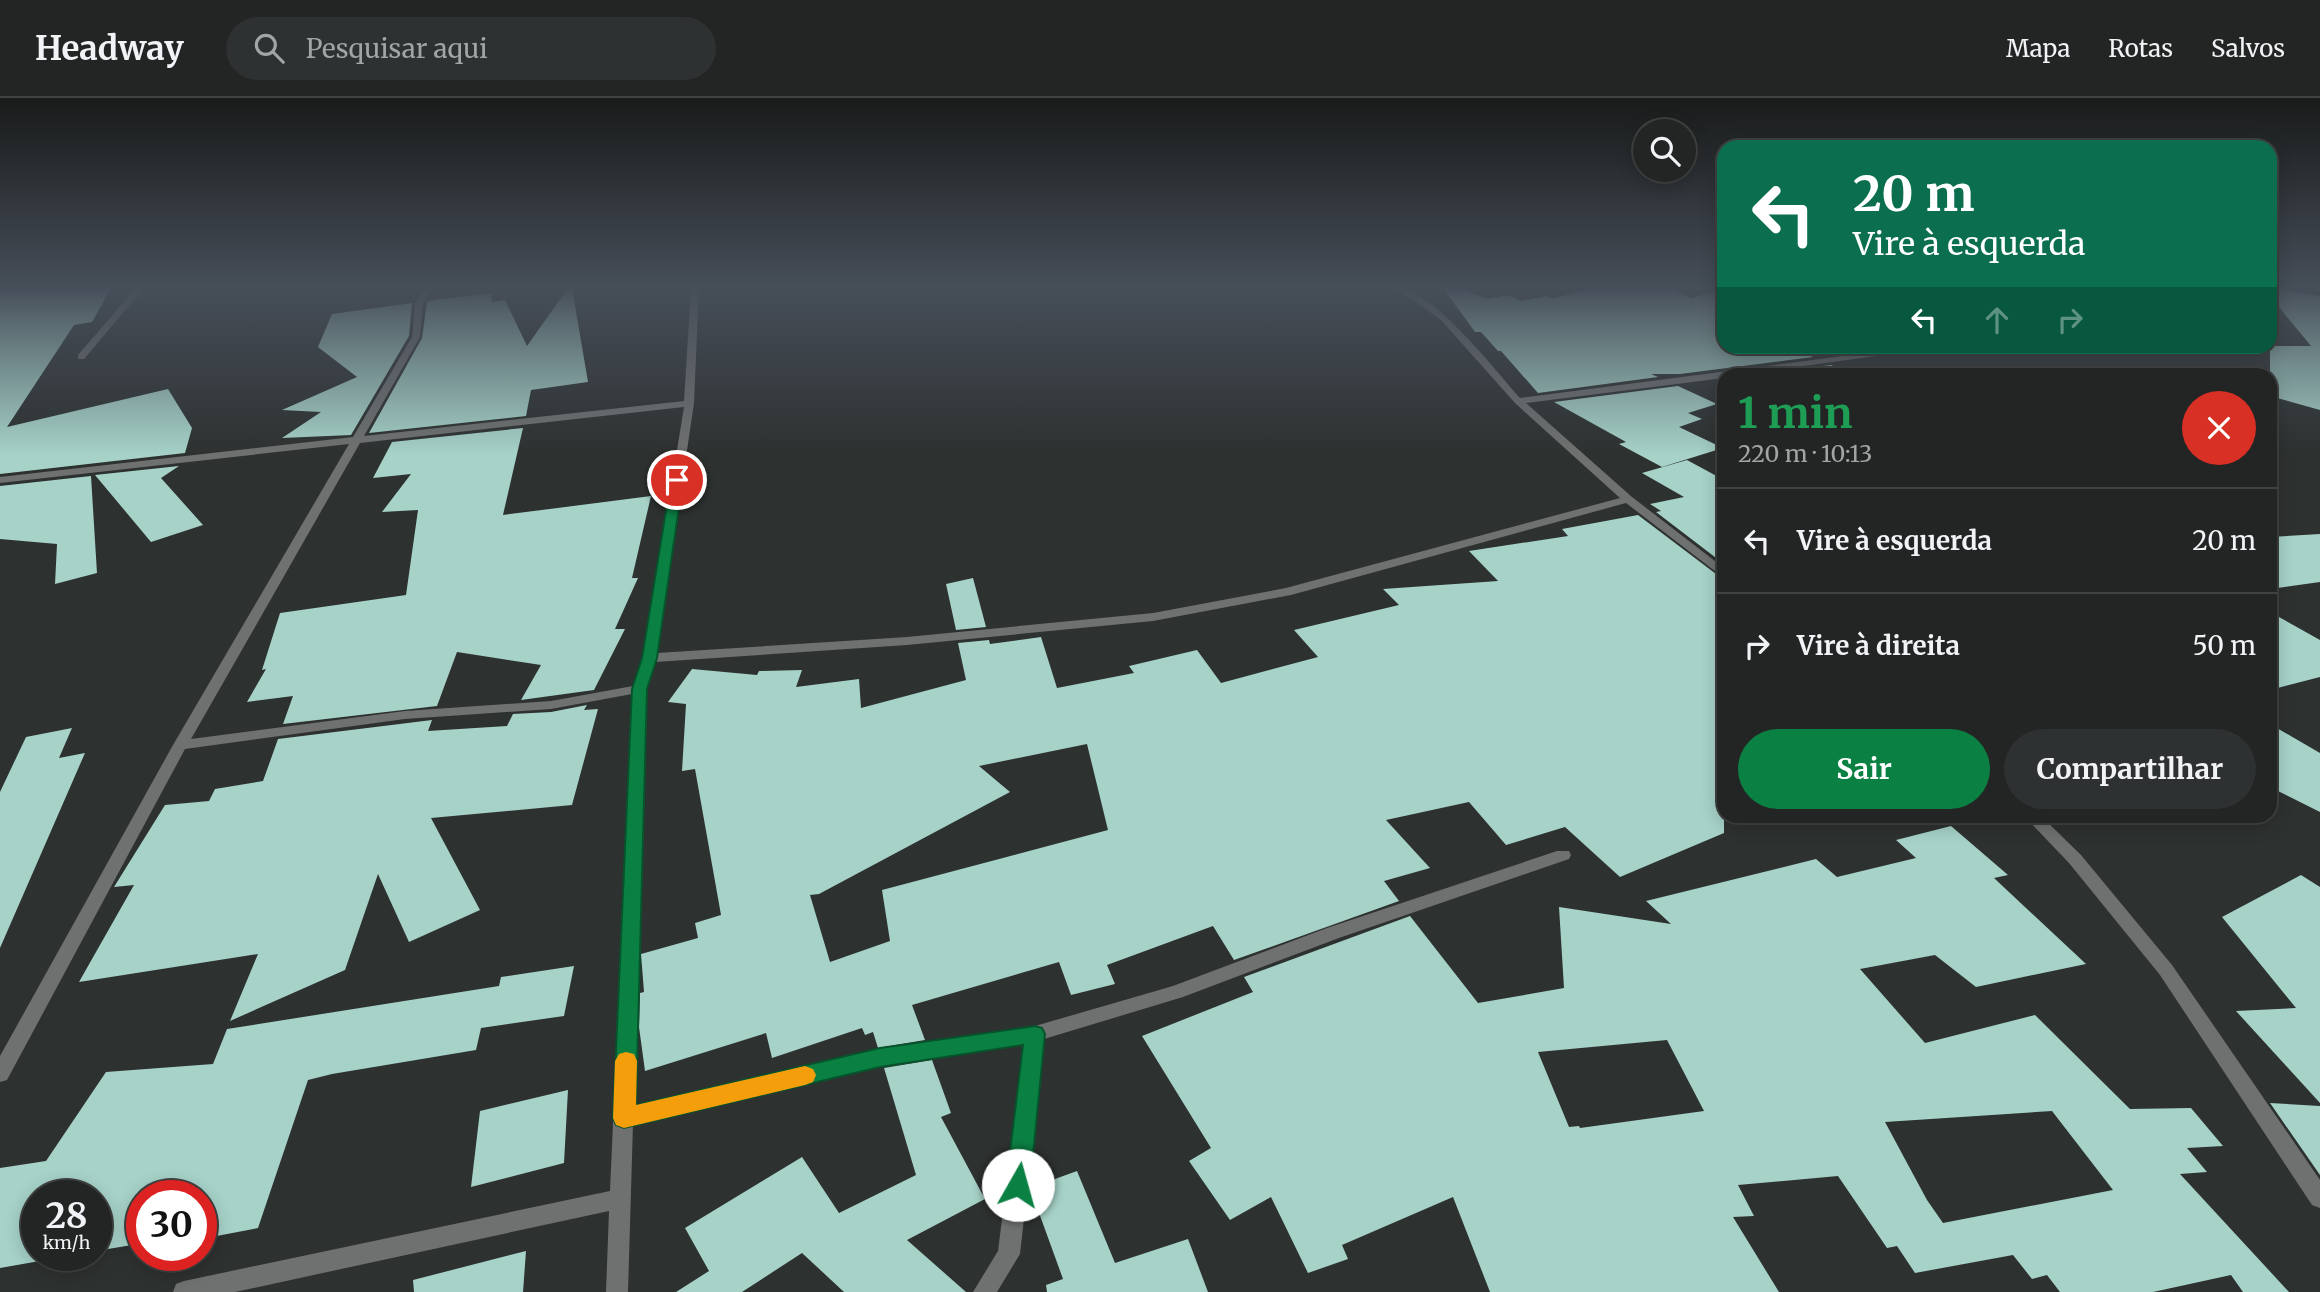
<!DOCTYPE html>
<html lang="pt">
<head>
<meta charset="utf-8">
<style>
	:root { --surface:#222524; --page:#2e3131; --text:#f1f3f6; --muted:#a2a5a6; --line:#3f4241; --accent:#0b8043 }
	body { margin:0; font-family:Merriweather,serif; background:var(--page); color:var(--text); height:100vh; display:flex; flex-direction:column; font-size:26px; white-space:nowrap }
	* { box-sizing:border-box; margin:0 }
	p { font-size:23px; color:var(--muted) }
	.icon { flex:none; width:38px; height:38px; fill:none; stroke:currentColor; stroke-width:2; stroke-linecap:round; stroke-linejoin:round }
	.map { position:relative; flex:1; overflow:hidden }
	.sheet { position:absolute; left:1717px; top:270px; width:560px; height:455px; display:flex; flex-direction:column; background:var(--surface); border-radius:21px; box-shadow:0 4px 18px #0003,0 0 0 2px var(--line) }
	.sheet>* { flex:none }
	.hud { position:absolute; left:1717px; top:42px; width:560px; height:214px; border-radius:21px; box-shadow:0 4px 18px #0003,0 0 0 2px var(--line); background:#0b6e4f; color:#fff; overflow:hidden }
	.buttons { position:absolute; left:1633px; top:21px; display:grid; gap:14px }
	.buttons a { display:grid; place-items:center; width:63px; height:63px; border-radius:50%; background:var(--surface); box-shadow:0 4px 18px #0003,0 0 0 2px var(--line); font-size:35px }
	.speed { position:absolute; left:21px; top:1082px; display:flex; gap:14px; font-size:35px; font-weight:700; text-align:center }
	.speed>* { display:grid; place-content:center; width:91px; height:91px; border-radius:50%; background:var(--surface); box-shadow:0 4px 18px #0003,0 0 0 2px var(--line); line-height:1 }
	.speed small { font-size:18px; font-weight:400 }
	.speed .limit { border:10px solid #d22; background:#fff; color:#111 }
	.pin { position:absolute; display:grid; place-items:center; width:60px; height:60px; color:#fff; margin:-30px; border:4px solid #fff; border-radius:50%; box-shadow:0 2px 7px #0007 }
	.me { position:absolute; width:77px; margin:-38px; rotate:7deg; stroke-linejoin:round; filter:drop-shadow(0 0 5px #0008) }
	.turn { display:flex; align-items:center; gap:24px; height:147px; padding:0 21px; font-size:32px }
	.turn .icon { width:91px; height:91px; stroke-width:2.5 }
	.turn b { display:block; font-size:49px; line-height:60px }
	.lanes { display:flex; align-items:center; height:66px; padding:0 21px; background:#0003; justify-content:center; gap:35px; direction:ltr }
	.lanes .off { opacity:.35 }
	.round { display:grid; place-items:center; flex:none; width:74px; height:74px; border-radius:37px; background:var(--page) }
	.overview { display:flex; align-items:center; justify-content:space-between; height:119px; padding:0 21px }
	h1 { font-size:42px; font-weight:700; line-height:52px; color:#1e9e55 }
	.button { display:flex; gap:14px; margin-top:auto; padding:14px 21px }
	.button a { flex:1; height:80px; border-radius:42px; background:var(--accent); color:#fff; font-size:28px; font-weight:700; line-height:80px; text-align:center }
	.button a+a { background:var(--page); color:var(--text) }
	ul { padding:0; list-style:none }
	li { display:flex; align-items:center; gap:21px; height:105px; padding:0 21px; border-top:2px solid var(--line) }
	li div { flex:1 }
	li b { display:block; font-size:26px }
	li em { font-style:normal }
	header { display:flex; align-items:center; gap:42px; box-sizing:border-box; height:98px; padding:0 35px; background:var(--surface); border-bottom:2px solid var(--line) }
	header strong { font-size:33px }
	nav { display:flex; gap:38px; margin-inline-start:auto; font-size:24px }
	.search { width:490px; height:63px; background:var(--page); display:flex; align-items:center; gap:18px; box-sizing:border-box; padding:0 24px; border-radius:38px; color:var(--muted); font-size:26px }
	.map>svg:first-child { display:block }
	.building { fill:#a6d2c8; fill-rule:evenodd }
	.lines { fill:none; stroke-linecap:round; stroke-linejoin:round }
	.minor { fill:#6f7170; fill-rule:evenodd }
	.route { fill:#0b8043; stroke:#07532c; stroke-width:2 }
	.slow { fill:#f59e0b }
</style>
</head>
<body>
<header>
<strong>Headway</strong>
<div class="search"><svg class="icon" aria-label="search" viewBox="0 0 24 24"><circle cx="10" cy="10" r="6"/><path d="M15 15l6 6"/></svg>Pesquisar aqui</div>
<nav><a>Mapa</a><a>Rotas</a><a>Salvos</a></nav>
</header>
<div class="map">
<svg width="2320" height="1194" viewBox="0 0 2320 1194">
	<rect width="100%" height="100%" fill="#2d3130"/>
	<path class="building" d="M17,190H111L92,224L74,227L7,329L168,291L192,330L185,355L0,376V192Z
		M568,190H572L588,284L531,292L526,318L369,335L422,240L427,203L491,195L492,204L505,202L527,248Z
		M1443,190H1460L1487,201L1508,197L1521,203L1546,198L1553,200L1597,190H1629L1636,193L1671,190L1691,200L1724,191V248H1788L1813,259L1680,276H1651L1658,279L1538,295L1501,253H1498L1481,234H1475Z
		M2270,190L2320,198V312L2270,298V248H2311L2270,198Z
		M412,205L409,238L351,337L282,340L321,314L282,312L357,279L318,249L332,216Z
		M1831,267L1853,276H1762Z
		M1678,288L1717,306L1688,315L1702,321L1679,329L1723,350L1662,369L1619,346L1626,344L1554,304Z
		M523,330L503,417L651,398L632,480H638L615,531H625L594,592L521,602L541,567L457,554L437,608L283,626L293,598L247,604L266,571L262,572L280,515L406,497L418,412L382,414L411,376L373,380L392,344Z
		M1687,362L1724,382V466L1656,414L1661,413L1650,406L1684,399L1642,375Z
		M179,368L161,380L203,427L151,444L95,377Z
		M91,378L97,475L55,486L57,446L0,441V388Z
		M1638,417L1724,482V735L1620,779L1565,729L1506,747L1469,704L1386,722L1430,770L1384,783L1399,803L1234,862L1213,828L1107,867L1115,886L1071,897L1059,864L912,907L925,942L878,950L873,934L865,937L862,930L772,960L766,935L645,973L639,929L640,895L644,894L641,856L698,840L695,825L721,817L695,671L682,673L686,606L668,604L692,571L757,577L759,573L802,572L796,589L859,581L861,610L966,582L958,545L989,542L990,546L1041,539L1057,590L1134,575L1129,568L1197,552L1221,585L1318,559L1294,532L1399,507L1383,491L1498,483L1469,453L1568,438L1562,431ZM1087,646L1108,732L882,792L890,843L830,864L810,797L819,796L1010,694L979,668Z
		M2320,436V484L2270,491V439Z
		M973,480L986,529L956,532L946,486Z
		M2270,514L2320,542V579L2270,592Z
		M587,607L584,612L598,611L572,707L431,720L480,812L409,844L378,776L345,872L230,923L258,856L79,884L134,787L114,789L165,707L209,703L215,691L263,683L278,641L432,622L428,633L507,628L513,616L551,614Z
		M2270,626L2320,655V714L2270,689Z
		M72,630L59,660L85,655L0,850V694L26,639Z
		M1951,728L2008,777L1994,780L2086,866L1976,889L1935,857L1860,871L1925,945L2035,917L2130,1011L2191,1010L2223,1048L2187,1050L2207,1074L2180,1076L2289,1194H2243L2231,1177L2153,1194H2060L2047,1177L2032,1181L2013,1157L1915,1175L1897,1148L1887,1150L1838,1078L1738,1087L1754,1118L1733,1119L1779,1194H1490L1453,1099L1342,1147L1348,1161L1308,1175L1271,1099L1230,1122L1189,1063L1211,1050L1142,938L1253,894L1244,879L1410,818L1478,905L1564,890L1559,809L1671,826L1646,803L1816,761L1837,779L1916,760L1896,742ZM1667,942L1704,1013L1580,1030L1579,1028L1569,1029L1538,954ZM2052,1013L2113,1092L1943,1125L1927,1102L1885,1024Z
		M2301,777L2320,789V1005L2236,913L2296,910L2222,819Z
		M574,868L564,918L481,930L476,952L332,976L308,982L258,1130L201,1141V1097H142V1152L135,1154L138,1146L96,1153V1097H37V1157H74L0,1170V1070L46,1063L106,974L213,966L227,931L499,888L501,879Z
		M932,962L951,1015L941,1019L985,1101L907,1142L966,1194H844L802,1155L742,1194H676L709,1173L685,1130L802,1059L839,1115L916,1077L884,970Z
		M568,992L564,1065L471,1089L480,1013Z
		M2270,1005L2320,1008V1077Z
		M1077,1073L1115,1165L1188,1141L1208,1194H1047L1046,1187L1063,1181L1030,1090Z
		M526,1153L523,1194H414L413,1182Z"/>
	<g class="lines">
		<path class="minor" d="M136,190H144L84,261H78V257Z
			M425,190H433L423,205L420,239L364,338L684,303L691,190H699L694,305L657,555L907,539L1153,515L1286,490L1620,400L1515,305L1441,222L1396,190C1432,190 1496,273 1520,300L1920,248H1949L1746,276H1724V280L1526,305L1632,399L1724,470V480L1626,405L1291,497L1153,523L907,547L655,564L646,591L634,1009L880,952L1035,928L1173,888L1327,830L1557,753H1569L1571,757L1569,761L1339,840L1183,899L1044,941L1020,1156L997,1194H973L998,1153L1024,945L880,968L633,1026L628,1194H606L609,1113L235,1194H173L176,1186L184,1183L610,1093L632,596L551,611L405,621L185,651L7,982L0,984V958L173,647L349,346L0,385V379L353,339L412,239L415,205ZM684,309L643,560L633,588L551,603L405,613L191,641L360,345Z
			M2024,718H2041L2081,757L2172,867L2320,1082V1110L2312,1107L2160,877L2069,765Z"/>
	</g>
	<linearGradient id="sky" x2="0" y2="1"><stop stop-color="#191b1a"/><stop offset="0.53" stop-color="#464e59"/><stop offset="1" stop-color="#464e59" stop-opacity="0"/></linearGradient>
	<rect width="2320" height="357" fill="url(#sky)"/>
	<path class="route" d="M677,378L683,382L657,560L647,591L636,1007L880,950L1035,928L1042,930L1045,936L1030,1087L1027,1094L1018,1098L1010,1094L1006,1087L1023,947L880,969L624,1030L616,1027L613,1020L632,591L642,560L671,382Z"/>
	<path class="slow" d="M626,954L634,956L637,963L636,1007L805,968L813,971L816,977L813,984L805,987L624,1030L616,1027L613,1020L615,963L619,956Z"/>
</svg>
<div class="buttons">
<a><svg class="icon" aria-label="search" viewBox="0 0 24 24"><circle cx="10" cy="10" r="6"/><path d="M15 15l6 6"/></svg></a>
</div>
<div class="speed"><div>28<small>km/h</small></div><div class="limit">30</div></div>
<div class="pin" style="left:677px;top:382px;background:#d93025"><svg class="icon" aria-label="arrive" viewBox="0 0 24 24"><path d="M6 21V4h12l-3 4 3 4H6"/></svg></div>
<svg class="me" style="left:1018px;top:1087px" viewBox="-20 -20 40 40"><circle r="19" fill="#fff"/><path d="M0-13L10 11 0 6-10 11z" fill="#0b8043"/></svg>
<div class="hud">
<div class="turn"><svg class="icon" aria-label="left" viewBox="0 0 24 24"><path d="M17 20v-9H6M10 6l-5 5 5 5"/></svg><div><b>20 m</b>Vire à esquerda</div></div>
<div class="lanes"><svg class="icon" aria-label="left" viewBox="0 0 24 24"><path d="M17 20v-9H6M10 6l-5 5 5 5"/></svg><svg class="icon off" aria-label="ahead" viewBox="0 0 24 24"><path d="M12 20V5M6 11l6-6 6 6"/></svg><svg class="icon off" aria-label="right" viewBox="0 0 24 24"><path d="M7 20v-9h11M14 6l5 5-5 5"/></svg></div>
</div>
<section class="sheet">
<div class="overview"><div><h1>1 min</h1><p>220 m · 10:13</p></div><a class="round" style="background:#d93025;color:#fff"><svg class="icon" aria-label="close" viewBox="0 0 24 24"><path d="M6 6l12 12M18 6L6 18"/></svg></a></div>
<ul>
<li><svg class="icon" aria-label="left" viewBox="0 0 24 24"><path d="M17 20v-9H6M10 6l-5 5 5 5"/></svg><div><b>Vire à esquerda</b></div><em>20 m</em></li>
<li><svg class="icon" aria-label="right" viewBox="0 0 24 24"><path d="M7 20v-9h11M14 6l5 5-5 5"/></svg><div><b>Vire à direita</b></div><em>50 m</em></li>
</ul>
<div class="button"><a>Sair</a><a>Compartilhar</a></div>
</section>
</div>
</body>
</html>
